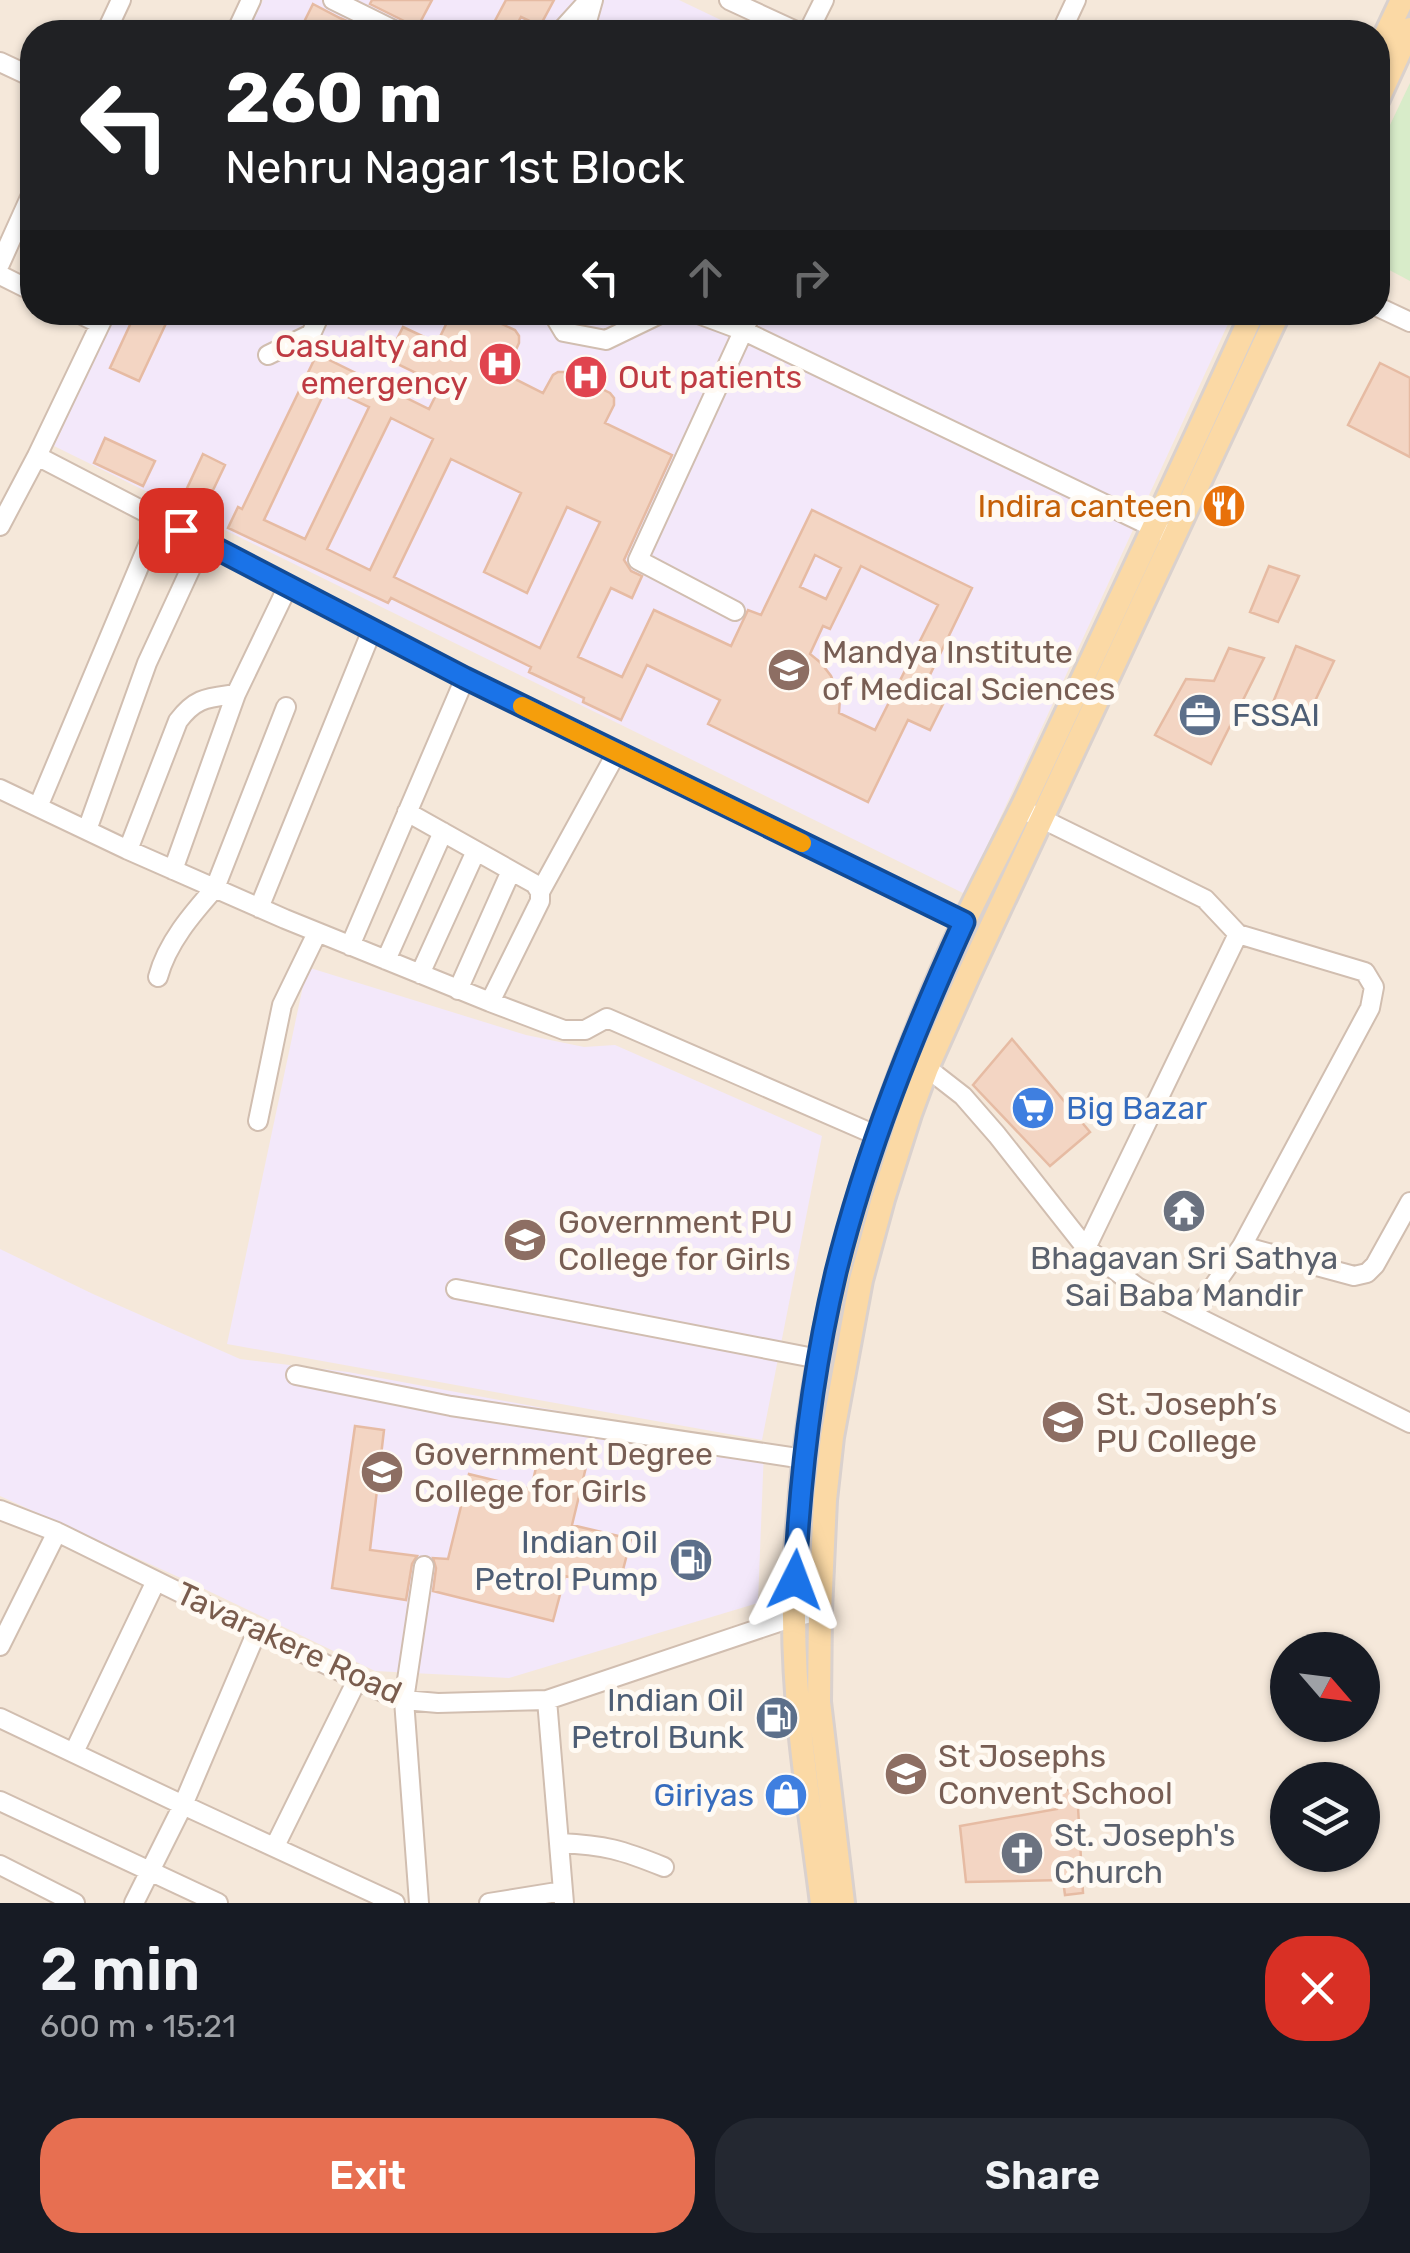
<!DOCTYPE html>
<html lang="en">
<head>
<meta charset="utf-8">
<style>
	:root { --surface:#171b24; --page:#242831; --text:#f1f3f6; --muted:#9ea1a6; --accent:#e76f51 }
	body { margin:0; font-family:Rubik,sans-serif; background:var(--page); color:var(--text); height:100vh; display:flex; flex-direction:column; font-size:38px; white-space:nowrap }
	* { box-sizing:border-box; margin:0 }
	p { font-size:32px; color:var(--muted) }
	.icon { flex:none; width:55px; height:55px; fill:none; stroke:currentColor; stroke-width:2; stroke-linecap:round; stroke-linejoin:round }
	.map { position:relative; height:1903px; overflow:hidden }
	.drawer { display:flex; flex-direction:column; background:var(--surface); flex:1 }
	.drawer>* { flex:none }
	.hud { position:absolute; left:20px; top:20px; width:1370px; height:305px; border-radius:40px; box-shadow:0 2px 8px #0004; background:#202124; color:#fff; overflow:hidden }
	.needle { width:65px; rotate:118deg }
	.fabs { position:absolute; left:1270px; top:1632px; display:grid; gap:20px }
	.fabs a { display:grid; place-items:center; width:110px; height:110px; border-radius:50%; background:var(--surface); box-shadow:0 2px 8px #0004; font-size:50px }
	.pin { position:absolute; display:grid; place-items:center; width:85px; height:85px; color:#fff; margin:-42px; border-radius:20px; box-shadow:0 5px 15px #0006 }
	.me { position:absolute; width:110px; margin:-55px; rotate:3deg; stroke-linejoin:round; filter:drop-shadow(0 0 8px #0008) }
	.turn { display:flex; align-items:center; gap:35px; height:210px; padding:0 40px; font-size:45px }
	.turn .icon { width:130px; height:130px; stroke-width:2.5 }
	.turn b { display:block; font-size:70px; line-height:85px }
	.lanes { display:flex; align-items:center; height:95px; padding:0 40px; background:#0003; justify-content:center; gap:50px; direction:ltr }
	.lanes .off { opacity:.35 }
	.round { display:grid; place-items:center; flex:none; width:105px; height:105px; border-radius:40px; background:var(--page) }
	.headline { display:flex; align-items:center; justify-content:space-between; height:170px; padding:0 40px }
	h1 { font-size:60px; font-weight:600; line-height:75px }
	.primary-button { display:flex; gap:20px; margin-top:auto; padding:20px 40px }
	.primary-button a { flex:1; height:115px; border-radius:40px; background:var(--accent); color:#fff; font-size:40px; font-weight:600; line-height:115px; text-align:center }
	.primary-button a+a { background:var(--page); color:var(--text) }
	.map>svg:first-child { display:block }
	.residential { fill:#f5e8da; fill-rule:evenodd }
	.education { fill:#f3e8fa }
	.green { fill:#d8ecc9 }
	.building { fill:#f3d5c3; stroke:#e6bba3; stroke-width:2.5; fill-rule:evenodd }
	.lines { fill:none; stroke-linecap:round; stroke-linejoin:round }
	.minor-casing { stroke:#d1beb0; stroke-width:22 }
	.major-casing { stroke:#dad1cd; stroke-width:28 }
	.minor { stroke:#fff; stroke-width:18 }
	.major { stroke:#fbd9a5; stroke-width:22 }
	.route-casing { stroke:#114b97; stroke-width:25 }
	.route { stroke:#1a73e8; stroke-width:18 }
	.slow { stroke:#f59e0b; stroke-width:18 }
	.labels { text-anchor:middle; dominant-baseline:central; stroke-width:10; stroke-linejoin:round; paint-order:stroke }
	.health-label { font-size:32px; fill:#be3a42; stroke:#fffaf3; text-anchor:end }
	.food-label { font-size:32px; fill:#c56008; stroke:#fffaf3; text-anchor:end }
	.education-label { font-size:32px; fill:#785e54; stroke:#fffaf3; text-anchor:start }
	.service-label { font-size:32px; fill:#4e5e75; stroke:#fffaf3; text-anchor:end }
	.shop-label { font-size:32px; fill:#366cbe; stroke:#fffaf3; text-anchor:start }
	.worship-label { font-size:32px; fill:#5b616d; stroke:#fffaf3 }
	.street-label { font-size:32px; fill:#7a5c4d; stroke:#fffaf3 }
</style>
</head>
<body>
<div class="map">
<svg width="1410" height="1903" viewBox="0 0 1410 1903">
	<rect width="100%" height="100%" fill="#fdf6ec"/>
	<path class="residential" d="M0,0H1410V1903H0ZM32,32H1378V312H32ZM1288,1650H1362V1725H1288ZM1288,1780H1362V1855H1288Z"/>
	<path class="education" d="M263,0H679L746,32H248Z
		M116,313H1233L965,894L54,446Z
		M307,967L526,1035L584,1047L615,1045L822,1136L762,1440L227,1344Z
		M0,1249L93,1294L240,1359L348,1372L764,1449L758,1603L509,1678L375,1671L196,1585L0,1496Z"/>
	<path class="green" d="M1410,83V281L1378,264V150Z"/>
	<path class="building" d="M372,0H432L415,32H410L409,26L404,21L370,4Z
		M506,0H554L540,26L521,17L513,32H489Z
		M313,4L340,18L371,32H299Z
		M136,312H161L169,317L139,381L110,368Z
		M452,312H475L515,330L519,336V343L505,374L543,393L553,375L558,372H567L577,376L584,361L602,370L594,385L610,393L614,398V405L605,423L672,455L624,560L631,571L642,576L632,598L611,588L578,657L622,677L654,610L731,646L748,610L761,615L812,510L972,588L926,683L948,694L930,730L908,720L868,802L708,724L720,700L647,665L621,720L583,702L584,698L529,672L531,667L391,598L388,603L228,528L238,507L242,509L317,354L429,409L441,385L387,359L403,327L437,343ZM327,387L369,407L305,539L264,520ZM391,418L433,439L370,570L327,549ZM451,459L521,493L484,572L527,593L567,507L600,522L540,648L394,577ZM815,555L841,568L826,599L800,587ZM861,566L938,605L875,730L839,713L840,698L831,676L821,663L810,654L823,626L830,629Z
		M1380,363L1410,378V457L1348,425Z
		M105,438L155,461L143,486L94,463Z
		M203,454L225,465L204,509L182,499Z
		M1269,566L1299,576L1278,622L1250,612Z
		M1296,646L1334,661L1305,722L1272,705Z
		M1229,648L1264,658L1211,764L1155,735L1186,679L1214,681Z
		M1012,1039L1090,1132L1050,1166L973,1085Z
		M355,1426L384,1430L370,1550L417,1556L412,1564L406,1600L332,1588Z
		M539,1455L586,1467L572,1525L631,1539L618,1589L565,1576L553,1621L433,1591L436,1568L433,1558L448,1559L469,1474L531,1489Z
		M1057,1790H1077L1083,1893L1065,1895L1063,1880L966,1882L960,1826L1057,1809Z"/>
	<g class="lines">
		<g class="minor-casing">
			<path id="minor" d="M333,0L398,32
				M729,0L798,32
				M106,32L121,0
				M236,32L251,0
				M560,32L589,0
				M584,32L593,0
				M808,32L824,0
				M1061,32L1076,0
				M0,62L32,77
				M0,264L32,193
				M0,275L32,291
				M1378,307L1410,322
				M76,312L100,324
				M552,312L564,332L606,340L664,312
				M693,312L744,331L1165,533
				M268,355L311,334L321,312
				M37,456L465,678L964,922
				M0,526L37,456L106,312
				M735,611L638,560L752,312
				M0,789L128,850L285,919L490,1002L564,1030H585L607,1018L878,1136
				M38,807L159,519
				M407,812L535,884L540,892V901L490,1002
				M1030,813L1205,899L1238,934L1086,1248
				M87,830L147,663L203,542
				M128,850L178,721C196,697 208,698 236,694
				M173,870L236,694L288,586
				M540,892L617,752
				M259,908L372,630
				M350,946L465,678
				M386,960L443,832
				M420,974L476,851
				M158,977C167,943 192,914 215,888L286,707
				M458,990L511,871
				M927,1068L963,1096L997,1135L1086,1248L1137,1287L1410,1423
				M258,1121L282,1005L317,933
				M1242,1246L1354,1276L1367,1273L1375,1265L1410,1202
				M456,1289L819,1359
				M1193,1315L1242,1246L1370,1008L1374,987L1365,972L1238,934
				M296,1375L451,1406L804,1459
				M0,1510L57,1532L378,1690L404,1700L438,1703L547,1700L794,1617L820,1611
				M0,1646L57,1532
				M547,1700L564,1903
				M0,1718L183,1805L395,1903
				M74,1752L156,1581
				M0,1801L218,1903
				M560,1843C605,1845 622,1850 664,1867
				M275,1846L357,1680
				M0,1865L75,1903
				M134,1903L183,1805L257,1631
				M419,1903L404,1700L424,1566
				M489,1903L563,1891"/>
		</g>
		<g class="major-casing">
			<path id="major" d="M1378,51L1402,0
				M1378,99L1410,29
				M822,1903C810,1808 794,1713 794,1617C793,1583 796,1549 799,1516C814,1316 869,1137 949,955C972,903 999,854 1024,803C1101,640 1178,477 1253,312
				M843,1903L819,1702L820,1611L825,1500L832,1437L861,1280L883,1199L910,1114L927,1068L969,974L1279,312"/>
		</g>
		<use href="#minor" class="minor"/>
		<use href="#major" class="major"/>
	</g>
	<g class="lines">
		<g class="route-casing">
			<path id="route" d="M181,530L465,678L964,922C913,1034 866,1151 836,1272C812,1373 800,1477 795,1580"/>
		</g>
		<use href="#route" class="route"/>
		<path class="slow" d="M522,706L802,843"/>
	</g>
	<defs>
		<g id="hospital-disc" transform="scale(2.25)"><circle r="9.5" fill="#e0444e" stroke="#fffaf3"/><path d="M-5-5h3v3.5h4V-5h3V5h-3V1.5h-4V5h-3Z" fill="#fff"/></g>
		<g id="restaurant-disc" transform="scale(2.25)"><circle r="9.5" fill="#e8710a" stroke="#fffaf3"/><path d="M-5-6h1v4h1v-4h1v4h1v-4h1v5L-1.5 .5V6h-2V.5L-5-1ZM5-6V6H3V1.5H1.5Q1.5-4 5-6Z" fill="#fff"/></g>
		<g id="university-disc" transform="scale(2.25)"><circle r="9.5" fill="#8d6e63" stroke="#fffaf3"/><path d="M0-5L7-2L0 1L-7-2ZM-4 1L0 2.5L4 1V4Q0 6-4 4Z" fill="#fff"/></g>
		<g id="office-disc" transform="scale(2.25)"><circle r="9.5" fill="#5c6f8a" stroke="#fffaf3"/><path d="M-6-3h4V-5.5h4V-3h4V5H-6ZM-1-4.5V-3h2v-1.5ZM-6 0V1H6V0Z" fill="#fff"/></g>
		<g id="supermarket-disc" transform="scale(2.25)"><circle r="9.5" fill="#3f7fe0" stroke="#fffaf3"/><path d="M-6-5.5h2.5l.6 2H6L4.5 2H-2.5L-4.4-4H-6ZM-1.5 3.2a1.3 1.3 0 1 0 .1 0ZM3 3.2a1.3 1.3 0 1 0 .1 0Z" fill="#fff"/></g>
		<g id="temple-disc" transform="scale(2.25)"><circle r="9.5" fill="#6b7280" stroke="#fffaf3"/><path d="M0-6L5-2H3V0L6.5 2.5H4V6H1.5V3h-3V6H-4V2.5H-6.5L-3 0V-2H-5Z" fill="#fff"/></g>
		<g id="fuel-disc" transform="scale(2.25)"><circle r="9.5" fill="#5c6f8a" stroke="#fffaf3"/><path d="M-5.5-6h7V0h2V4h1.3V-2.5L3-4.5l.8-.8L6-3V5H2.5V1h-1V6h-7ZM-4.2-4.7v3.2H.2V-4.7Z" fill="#fff"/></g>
		<g id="school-disc" transform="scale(2.25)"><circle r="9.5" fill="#8d6e63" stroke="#fffaf3"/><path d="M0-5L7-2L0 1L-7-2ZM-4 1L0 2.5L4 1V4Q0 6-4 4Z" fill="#fff"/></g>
		<g id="shop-disc" transform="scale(2.25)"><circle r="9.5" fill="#3f7fe0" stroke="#fffaf3"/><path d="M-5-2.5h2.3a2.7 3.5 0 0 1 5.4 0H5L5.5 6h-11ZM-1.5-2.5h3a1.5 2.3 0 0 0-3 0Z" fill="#fff"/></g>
		<g id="church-disc" transform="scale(2.25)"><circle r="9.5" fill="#6b7280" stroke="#fffaf3"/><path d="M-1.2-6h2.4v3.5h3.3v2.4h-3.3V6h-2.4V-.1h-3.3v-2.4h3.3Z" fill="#fff"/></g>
	</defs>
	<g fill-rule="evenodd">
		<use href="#hospital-disc" x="500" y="364"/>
		<use href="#hospital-disc" x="586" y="377"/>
		<use href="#restaurant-disc" x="1224" y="506"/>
		<use href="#university-disc" x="789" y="670"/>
		<use href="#office-disc" x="1200" y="715"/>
		<use href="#supermarket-disc" x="1033" y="1108"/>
		<use href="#temple-disc" x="1184" y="1211"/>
		<use href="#university-disc" x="525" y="1240"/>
		<use href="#university-disc" x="1063" y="1422"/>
		<use href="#university-disc" x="382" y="1472"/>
		<use href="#fuel-disc" x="691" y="1560"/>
		<use href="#fuel-disc" x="777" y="1718"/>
		<use href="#school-disc" x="906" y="1774"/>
		<use href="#shop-disc" x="786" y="1795"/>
		<use href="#church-disc" x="1022" y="1853"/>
	</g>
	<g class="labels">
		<g class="health-label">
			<text x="468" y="346">Casualty and<tspan x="468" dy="37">emergency</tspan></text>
			<text x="618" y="377" text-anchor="start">Out patients</text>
		</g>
		<g class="food-label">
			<text x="1192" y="506">Indira canteen</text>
		</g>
		<g class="education-label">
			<text x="822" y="652">Mandya Institute<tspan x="822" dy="37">of Medical Sciences</tspan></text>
			<text x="558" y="1222">Government PU<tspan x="558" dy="37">College for Girls</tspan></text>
			<text x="1096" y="1404">St. Joseph’s<tspan x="1096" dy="37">PU College</tspan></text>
			<text x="414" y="1454">Government Degree<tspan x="414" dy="37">College for Girls</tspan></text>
			<text x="938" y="1756">St Josephs<tspan x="938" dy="37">Convent School</tspan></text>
		</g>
		<g class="service-label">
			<text x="1232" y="715" text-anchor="start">FSSAI</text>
			<text x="658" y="1542">Indian Oil<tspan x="658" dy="37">Petrol Pump</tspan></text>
			<text x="744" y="1700">Indian Oil<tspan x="744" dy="37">Petrol Bunk</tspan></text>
		</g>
		<g class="shop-label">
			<text x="1066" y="1108">Big Bazar</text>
			<text x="754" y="1795" text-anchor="end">Giriyas</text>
		</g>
		<g class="worship-label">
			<text x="1184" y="1258">Bhagavan Sri Sathya<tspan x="1184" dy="37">Sai Baba Mandir</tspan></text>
			<text x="1054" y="1835" text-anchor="start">St. Joseph's<tspan x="1054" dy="37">Church</tspan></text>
		</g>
		<g class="street-label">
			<text transform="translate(289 1643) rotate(25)">Tavarakere Road</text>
		</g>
	</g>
</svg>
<div class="fabs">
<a><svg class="needle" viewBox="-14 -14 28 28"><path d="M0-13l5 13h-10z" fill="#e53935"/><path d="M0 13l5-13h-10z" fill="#9ea1a6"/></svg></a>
<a><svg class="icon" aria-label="layers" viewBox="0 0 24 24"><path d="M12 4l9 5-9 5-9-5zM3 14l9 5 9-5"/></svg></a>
</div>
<div class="pin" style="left:181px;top:530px;background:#d93025"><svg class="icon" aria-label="arrive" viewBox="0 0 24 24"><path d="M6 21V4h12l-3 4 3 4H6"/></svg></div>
<svg class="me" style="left:795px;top:1580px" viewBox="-20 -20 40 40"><path d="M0-17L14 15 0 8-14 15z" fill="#1a73e8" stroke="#fff" stroke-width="4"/></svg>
<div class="hud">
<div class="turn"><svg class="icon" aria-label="left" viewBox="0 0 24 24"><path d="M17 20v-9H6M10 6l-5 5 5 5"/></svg><div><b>260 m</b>Nehru Nagar 1st Block</div></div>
<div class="lanes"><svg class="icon" aria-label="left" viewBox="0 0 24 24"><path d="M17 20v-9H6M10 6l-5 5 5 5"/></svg><svg class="icon off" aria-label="ahead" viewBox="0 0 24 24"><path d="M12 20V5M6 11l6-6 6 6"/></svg><svg class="icon off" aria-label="right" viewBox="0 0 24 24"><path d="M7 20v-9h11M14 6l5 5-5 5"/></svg></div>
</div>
</div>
<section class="drawer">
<div class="headline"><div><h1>2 min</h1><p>600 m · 15:21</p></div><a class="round" style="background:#d93025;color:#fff"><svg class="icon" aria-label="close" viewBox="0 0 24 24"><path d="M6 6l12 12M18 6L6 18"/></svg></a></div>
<div class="primary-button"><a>Exit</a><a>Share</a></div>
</section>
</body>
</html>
